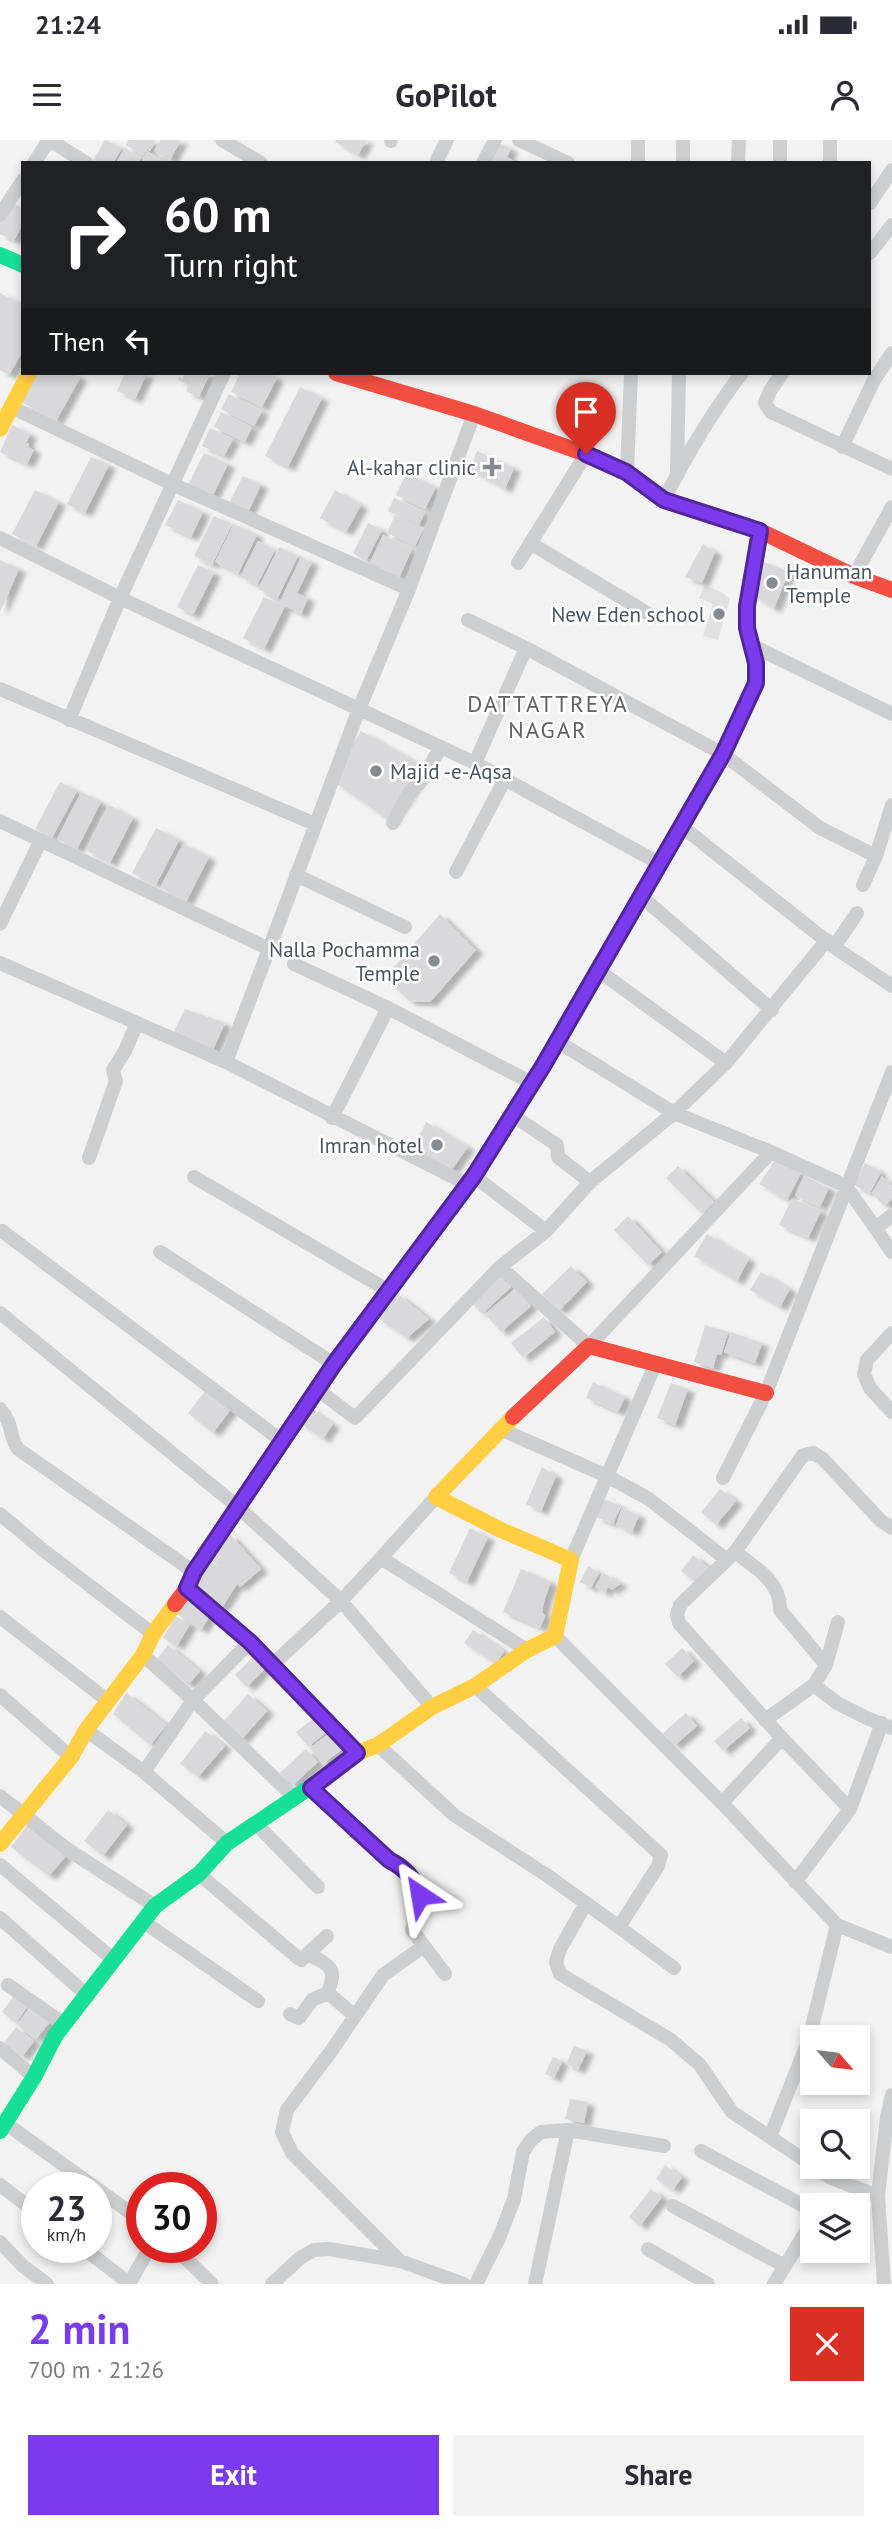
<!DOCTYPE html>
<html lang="en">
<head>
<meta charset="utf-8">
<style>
	:root { --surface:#fff; --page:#f2f2f3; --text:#2b2b33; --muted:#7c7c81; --accent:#7c3aed }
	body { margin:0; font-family:"PT Sans",sans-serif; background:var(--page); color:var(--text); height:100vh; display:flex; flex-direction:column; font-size:26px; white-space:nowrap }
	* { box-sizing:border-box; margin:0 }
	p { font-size:23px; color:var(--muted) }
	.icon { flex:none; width:38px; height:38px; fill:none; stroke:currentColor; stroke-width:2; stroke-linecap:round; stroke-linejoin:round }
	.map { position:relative; height:2144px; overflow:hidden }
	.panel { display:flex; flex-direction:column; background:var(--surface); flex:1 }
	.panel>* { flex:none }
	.top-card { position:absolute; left:21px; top:21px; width:850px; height:214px; border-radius:0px; box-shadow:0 4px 10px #0003; background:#202124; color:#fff; overflow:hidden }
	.needle { width:46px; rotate:118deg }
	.controls { position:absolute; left:800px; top:1885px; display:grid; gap:14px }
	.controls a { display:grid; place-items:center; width:70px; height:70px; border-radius:0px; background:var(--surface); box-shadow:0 4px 10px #0003; font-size:35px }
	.speed { position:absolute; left:21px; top:2032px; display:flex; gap:14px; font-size:35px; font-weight:700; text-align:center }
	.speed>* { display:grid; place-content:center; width:91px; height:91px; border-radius:50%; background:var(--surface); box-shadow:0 4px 10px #0003; line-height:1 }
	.speed small { font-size:18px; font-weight:400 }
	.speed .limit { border:10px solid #d22; background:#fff; color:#111 }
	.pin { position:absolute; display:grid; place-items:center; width:60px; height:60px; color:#fff; margin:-72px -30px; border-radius:50% 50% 50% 0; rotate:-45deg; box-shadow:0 0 7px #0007 }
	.pin .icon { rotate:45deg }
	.me { position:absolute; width:77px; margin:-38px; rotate:327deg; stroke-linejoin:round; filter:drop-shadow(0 0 5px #0008) }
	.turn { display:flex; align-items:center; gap:24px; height:147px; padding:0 28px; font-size:32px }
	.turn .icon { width:91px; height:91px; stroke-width:2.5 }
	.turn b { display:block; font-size:49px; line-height:60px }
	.then { display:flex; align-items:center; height:66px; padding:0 28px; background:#0003; gap:14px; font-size:26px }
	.round { display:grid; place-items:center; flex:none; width:74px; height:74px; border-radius:0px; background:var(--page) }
	.headline { display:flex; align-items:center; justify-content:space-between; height:119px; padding:0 28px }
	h1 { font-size:42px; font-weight:700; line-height:52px; color:var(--accent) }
	.cta { display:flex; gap:14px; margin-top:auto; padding:14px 28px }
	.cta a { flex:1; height:80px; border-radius:0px; background:var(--accent); color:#fff; font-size:28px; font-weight:700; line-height:80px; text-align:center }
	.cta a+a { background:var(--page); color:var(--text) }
	.status { display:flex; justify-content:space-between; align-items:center; height:49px; padding:0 35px; background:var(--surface); direction:ltr }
	.status svg { height:19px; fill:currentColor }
	header { display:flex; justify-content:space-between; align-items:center; height:91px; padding:0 28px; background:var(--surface); font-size:32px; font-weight:700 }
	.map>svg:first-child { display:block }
	.education { fill:#e1e1e2 }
	.building { fill:#d9d9db; filter:url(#shadow) }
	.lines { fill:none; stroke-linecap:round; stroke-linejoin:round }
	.street { stroke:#ccced0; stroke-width:14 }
	.fast { stroke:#16e098; stroke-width:16 }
	.slow { stroke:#ffcf43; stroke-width:16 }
	.jam { stroke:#f24e42; stroke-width:16 }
	.route-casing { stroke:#51269a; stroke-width:18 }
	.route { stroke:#7c3aed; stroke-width:12 }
	.poi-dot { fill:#868b91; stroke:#fff; stroke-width:2.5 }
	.labels { text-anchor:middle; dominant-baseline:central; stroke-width:5; stroke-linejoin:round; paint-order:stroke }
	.poi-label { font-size:21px; fill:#4b545d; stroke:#fff; text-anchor:end }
	.neighbourhood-label { font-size:23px; letter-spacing:2px; fill:#5f6165; stroke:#fff }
</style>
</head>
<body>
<div class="status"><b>21:24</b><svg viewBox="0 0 49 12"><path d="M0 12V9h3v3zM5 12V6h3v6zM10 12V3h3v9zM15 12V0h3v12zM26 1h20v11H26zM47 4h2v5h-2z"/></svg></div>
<header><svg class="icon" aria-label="menu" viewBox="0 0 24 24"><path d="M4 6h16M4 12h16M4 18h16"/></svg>GoPilot<svg class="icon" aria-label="person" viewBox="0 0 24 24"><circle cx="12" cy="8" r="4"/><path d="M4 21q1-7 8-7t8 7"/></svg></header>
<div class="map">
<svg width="892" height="2144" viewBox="0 0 892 2144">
	<defs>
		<filter id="shadow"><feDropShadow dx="7" dy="4" stdDeviation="2" flood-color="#0004"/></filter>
	</defs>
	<rect width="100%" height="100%" fill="#f3f2f2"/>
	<path class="education" d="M705,445L723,453L730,459L718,500L703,496L713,464L699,458Z"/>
	<path class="building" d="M105,0L122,8L113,23H94L92,22Z
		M129,0H156L150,11L147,9L143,15L126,5Z
		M161,0H181L170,20L154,11Z
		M336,0H367L358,15L335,2Z
		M498,2L511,9L507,17L517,23H486Z
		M125,8L141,18L138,23H116Z
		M147,11L163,21L162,23H141Z
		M14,64L23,68V83L14,101L0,94V80Z
		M0,153L23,165V211L9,235L0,230Z
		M37,233H71L80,238L56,281L21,262Z
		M125,233H147L135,259L117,251Z
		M185,233H210L199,257L186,251L188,245L178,240L179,237L182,239Z
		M240,233H267L277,238L262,267L231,252Z
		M300,247L322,258L288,327L265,316Z
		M229,254L262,271L254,286L221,269Z
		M221,272L252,287L245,302L214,287Z
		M12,285L30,294L26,303L29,304L28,307L34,310L27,324L0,312Z
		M210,288L233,299L224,316L202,306Z
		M477,311L514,328L505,349L470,329Z
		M204,313L228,324L212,357L188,345Z
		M91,317L109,325L85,373L67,364Z
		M406,333L436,347L425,369L396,355Z
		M243,336L261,345L248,372L229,363Z
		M35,350L59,362L36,406L12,394Z
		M335,350L361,365L346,392L320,378Z
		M394,358L425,372L419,385L388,371Z
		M178,360L203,372L191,397L165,385Z
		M395,375L424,388L415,406L387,393Z
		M214,376L232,385L212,425L194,416Z
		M368,383L382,390L366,421L353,413Z
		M234,384L257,395L238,434L215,422Z
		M383,395L412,409L399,438L369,425Z
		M258,401L275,410L257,445L240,437Z
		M703,404L715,412L702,443L685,437Z
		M279,407L298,416L277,459L258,449Z
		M301,417L312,422L297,453L308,458L301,474L285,466L264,509L243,498L264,457L279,464Z
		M0,420L19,429L0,472Z
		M760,421L789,431L774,469L751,454Z
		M198,425L214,433L193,475L177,467Z
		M361,591L426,628L390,681L334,642L346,615Z
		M60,642L77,651L52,698L35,689Z
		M81,652L101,662L77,709L57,699Z
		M109,665L133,678L110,723L86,710Z
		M156,688L179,700L156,745L132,733Z
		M183,704L209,717L186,762L160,748Z
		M440,774L476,810L430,862L409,861L385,837Z
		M185,869L225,883L212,912L172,895Z
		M426,982L468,1007L450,1032L411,1014Z
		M775,1020L801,1033L787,1060L759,1044Z
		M865,1023L881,1032L870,1053L854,1045Z
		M678,1026L714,1062L702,1074L666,1038Z
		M804,1036L829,1048L820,1067L795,1055Z
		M882,1036L892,1046V1059L884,1066L872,1053Z
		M792,1058L821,1071L808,1098L779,1085Z
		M628,1076L662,1112L648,1125L614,1090Z
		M707,1094L749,1119L737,1141L694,1116Z
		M571,1126L587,1142L559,1171L542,1154Z
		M761,1132L790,1149L780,1167L750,1150Z
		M498,1133L511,1147L482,1174L469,1160Z
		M516,1148L531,1166L501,1192L485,1174Z
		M398,1154L429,1179L407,1198L379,1179Z
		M544,1177L555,1192L523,1218L511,1203Z
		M705,1185L728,1192L721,1215L717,1214L713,1228L694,1222Z
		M731,1192L762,1203L755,1223L724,1212Z
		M593,1242L625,1257L618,1272L586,1258Z
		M671,1243L688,1249L675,1285L657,1278Z
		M207,1249L232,1268L213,1293L188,1273Z
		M310,1268L333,1284L323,1299L300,1283Z
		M542,1327L556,1336L541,1371L526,1364Z
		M720,1349L736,1361L716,1385L701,1372Z
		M604,1359L621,1366L613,1384L596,1377Z
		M622,1368L639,1375L632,1392L616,1385Z
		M470,1388L488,1397L467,1442L449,1433Z
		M230,1394L261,1429L240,1447L237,1444L221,1469L193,1449L210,1420L232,1439L212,1420Z
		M693,1415L709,1428L696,1443L681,1431Z
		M588,1426L599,1433L591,1448L580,1442Z
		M521,1429L551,1442L545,1458L542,1472L545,1476L540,1488L503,1472Z
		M603,1433L621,1443L612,1450L608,1447L605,1453L595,1447Z
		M189,1455L213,1471L201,1490L177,1474Z
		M175,1476L190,1484L177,1506L163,1498Z
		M473,1490L504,1511L496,1524L464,1503Z
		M168,1505L200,1531L188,1545L157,1519Z
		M682,1508L694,1521L678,1537L665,1524Z
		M254,1516L266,1528L247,1547L235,1535Z
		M126,1553L167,1585L150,1605L113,1574Z
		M248,1554L267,1571L241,1600L222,1583Z
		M686,1573L697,1586L674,1606L663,1593Z
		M318,1575L329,1590L308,1607L296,1592Z
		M741,1578L750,1588L723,1611L714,1601Z
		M205,1591L225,1606L198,1637L180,1624Z
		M332,1591L345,1607L323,1624L310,1608Z
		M306,1609L318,1622L292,1646L280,1633Z
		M108,1670L127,1685L103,1716L84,1701Z
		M27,1686L66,1716L49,1736L11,1707Z
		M14,1856L28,1866L16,1883L2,1872Z
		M30,1867L50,1882L36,1899L17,1884Z
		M16,1887L34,1901L22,1917L4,1903Z
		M574,1906L587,1911L578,1930L566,1924Z
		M553,1917L562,1921L554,1938L545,1934Z
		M570,1959L588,1962L584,1983L565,1979Z
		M665,2025L682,2037L673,2050L656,2039Z
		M651,2049L662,2057L640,2086L629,2077Z"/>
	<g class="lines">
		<path class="street" d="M50,0L86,23
			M222,0L261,23
			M519,0L568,23
			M391,1V0
			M437,20L447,0
			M34,23L49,0
			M483,23L495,0
			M638,23V0
			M683,23V0
			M738,23L739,0
			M780,23V0
			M830,23V0
			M870,63L892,30
			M0,75L23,40
			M870,113L892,85
			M782,233L770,251L765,263L771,272L892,329
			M11,267L172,344L409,449
			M842,307L874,240L892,213
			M627,332L631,233
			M677,333L679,233
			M664,360C686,316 712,272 742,233
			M0,398L120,458L475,623L659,723
			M530,403L654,477
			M518,423L586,314
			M854,436L892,367
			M468,480L526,508L723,614L820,688L876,716
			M753,506L892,574
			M0,549L315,684
			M69,580L120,458L224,233
			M475,623L526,508
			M0,681L269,809L226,922L467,1044
			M393,683L409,653L421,641L441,607
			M680,685L834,807L892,846
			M456,732L505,639
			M296,735L405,787
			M863,745L876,716L892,665
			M642,757L772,870
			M0,784L41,700
			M834,807L857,773
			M269,809L359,569L409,449L474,274
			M0,823L226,922
			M294,824L388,868L532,943
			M599,831L726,923
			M557,901L674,973L771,1012L846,1046L892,1112
			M512,975L557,1005L558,1017L590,1042
			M332,978L388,868
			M89,1018L116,941L113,930L125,911L137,883
			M474,1036L546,1091
			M194,1037L389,1151
			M876,1088L892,1075
			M2,1091L282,1301
			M160,1112L334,1224
			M500,1127L589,1206L771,1012
			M0,1173L238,1367L341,1461L432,1567
			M892,1193L867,1220L864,1234L870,1248L892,1272
			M318,1250L355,1278L500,1127L546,1091L590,1042L674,973L726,923L827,800
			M0,1269C14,1284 8,1295 18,1309L194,1432
			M500,1289L607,1336L649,1359L726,1419
			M723,1338L766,1253L892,932
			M436,1357L381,1418L527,1510
			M0,1374L43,1410L153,1494
			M735,1412C756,1428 781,1442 780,1470L826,1525
			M571,1420L655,1225
			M187,1448L250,1502L357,1613
			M0,1477L108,1561
			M555,1496L722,1663L837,1785L892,1807
			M143,1515L193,1560L295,1658
			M272,1525L341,1461L381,1418
			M814,1545L837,1563L869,1579L892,1588
			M475,1546L661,1715L658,1726L619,1787L674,1828
			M0,1555L71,1617
			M765,1580L814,1545L826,1525L838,1482
			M86,1590L144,1632L227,1703
			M782,1598L850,1669L882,1583
			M378,1605L454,1675L548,1736L619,1787
			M144,1632L193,1560L250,1502
			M311,1648L389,1720C414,1733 421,1747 418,1774C417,1780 414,1784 412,1790L445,1834
			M0,1656L67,1709L155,1766
			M722,1663L782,1598L679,1483L677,1475L680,1465L735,1412L803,1315L813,1313L823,1319L881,1381L892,1388
			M257,1685L318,1747
			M0,1725L114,1820
			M199,1734L298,1818L301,1820L327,1796
			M795,1742L850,1669
			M586,1763L560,1809L556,1822L560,1834L671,1900L700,1925L732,1972L812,2025
			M0,1778L88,1856
			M144,1782L258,1861
			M308,1815C316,1818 331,1824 332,1834C333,1840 329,1847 328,1853L355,1876
			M8,1845L64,1884
			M290,1874L299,1878L312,1860L328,1853
			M0,1908L34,1937
			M5,1983L142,2081
			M770,1997L809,1899L837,1785
			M701,2011L806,2067L811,2074L810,2085L785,2126
			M814,2026L831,2038L878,2056
			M0,2045L37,2073
			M673,2066L785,2126L774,2144
			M0,2102L23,2126L47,2144
			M82,2107L130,2144
			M174,2107L212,2144
			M648,2109L708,2144
			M400,2121L292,2013L282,1992L287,1970L332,1910L383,1835L424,1806
			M129,2144L150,2107
			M272,2144L300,2118L314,2110L329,2109L400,2121L464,2144
			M476,2144L499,2098L514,2059L523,2012L531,2000L541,1992L568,1990L664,2006
			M535,2144L568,1990
			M884,2144L878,2056L887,1977L892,1955"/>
		<path class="fast" d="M0,115L23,125
			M351,1201L474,1036L543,926L662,720
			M0,1991L34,1937L55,1896L155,1766L199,1734L227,1703L334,1631"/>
		<path class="slow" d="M0,289L29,233
			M662,720L723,614L756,543V523L747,488V466L760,391
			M334,1631L357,1613L378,1605L432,1567L475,1546L527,1510L555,1496L571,1420L501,1390L436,1357L513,1277
			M0,1704L71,1617L86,1590L143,1515L153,1494L175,1464"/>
		<path class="jam" d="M336,233L474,274L586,314L627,332L664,360L760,391L854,436L892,450
			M513,1277L589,1206L766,1253
			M175,1464L187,1448L194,1432L351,1201"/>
	</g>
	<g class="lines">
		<g class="route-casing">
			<path id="route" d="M420,1755C415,1739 405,1728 389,1720L311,1648L357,1613L250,1502L187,1448L194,1432L334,1224L474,1036L543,926L723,614L756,543V523L747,488V466L760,391L664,360L626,332L586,314"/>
		</g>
		<use href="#route" class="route"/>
	</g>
	<g class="poi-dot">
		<path d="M488.5 316.5h7v7h7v7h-7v7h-7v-7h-7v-7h7z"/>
		<circle cx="772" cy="443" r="7"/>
		<circle cx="719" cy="474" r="7"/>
		<circle cx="376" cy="631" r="7"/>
		<circle cx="434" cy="821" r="7"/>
		<circle cx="437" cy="1005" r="7"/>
	</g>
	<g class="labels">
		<g class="poi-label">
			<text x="476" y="327">Al-kahar clinic</text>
			<text x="786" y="431" text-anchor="start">Hanuman<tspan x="786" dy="24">Temple</tspan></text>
			<text x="705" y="474">New Eden school</text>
			<text x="390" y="631" text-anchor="start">Majid -e-Aqsa</text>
			<text x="420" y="809">Nalla Pochamma<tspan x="420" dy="24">Temple</tspan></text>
			<text x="423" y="1005">Imran hotel</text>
		</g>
		<g class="neighbourhood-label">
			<text x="548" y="563">DATTATTREYA<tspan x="548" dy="26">NAGAR</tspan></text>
		</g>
	</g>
</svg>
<div class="controls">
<a><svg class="needle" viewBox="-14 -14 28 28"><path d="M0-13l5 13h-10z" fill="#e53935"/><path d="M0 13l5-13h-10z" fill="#7c7c81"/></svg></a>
<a><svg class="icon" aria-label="search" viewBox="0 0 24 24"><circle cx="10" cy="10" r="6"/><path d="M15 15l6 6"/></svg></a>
<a><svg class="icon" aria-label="layers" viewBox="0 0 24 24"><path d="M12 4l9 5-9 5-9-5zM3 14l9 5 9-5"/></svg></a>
</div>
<div class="speed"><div>23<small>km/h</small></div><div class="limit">30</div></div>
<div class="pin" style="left:586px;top:314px;background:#d93025"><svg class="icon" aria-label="arrive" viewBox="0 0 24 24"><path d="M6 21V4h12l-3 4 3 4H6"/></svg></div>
<svg class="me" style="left:420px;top:1755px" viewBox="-20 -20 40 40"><path d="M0-17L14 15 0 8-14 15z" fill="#7c3aed" stroke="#fff" stroke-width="4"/></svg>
<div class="top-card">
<div class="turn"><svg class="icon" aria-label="right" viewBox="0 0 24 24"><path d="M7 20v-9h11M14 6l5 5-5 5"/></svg><div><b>60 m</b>Turn right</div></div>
<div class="then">Then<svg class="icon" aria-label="left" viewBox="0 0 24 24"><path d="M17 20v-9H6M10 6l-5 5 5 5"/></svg></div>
</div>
</div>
<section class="panel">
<div class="headline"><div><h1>2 min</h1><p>700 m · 21:26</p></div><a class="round" style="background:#d93025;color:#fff"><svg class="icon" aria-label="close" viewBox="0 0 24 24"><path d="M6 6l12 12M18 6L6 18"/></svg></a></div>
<div class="cta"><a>Exit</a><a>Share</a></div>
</section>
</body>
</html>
